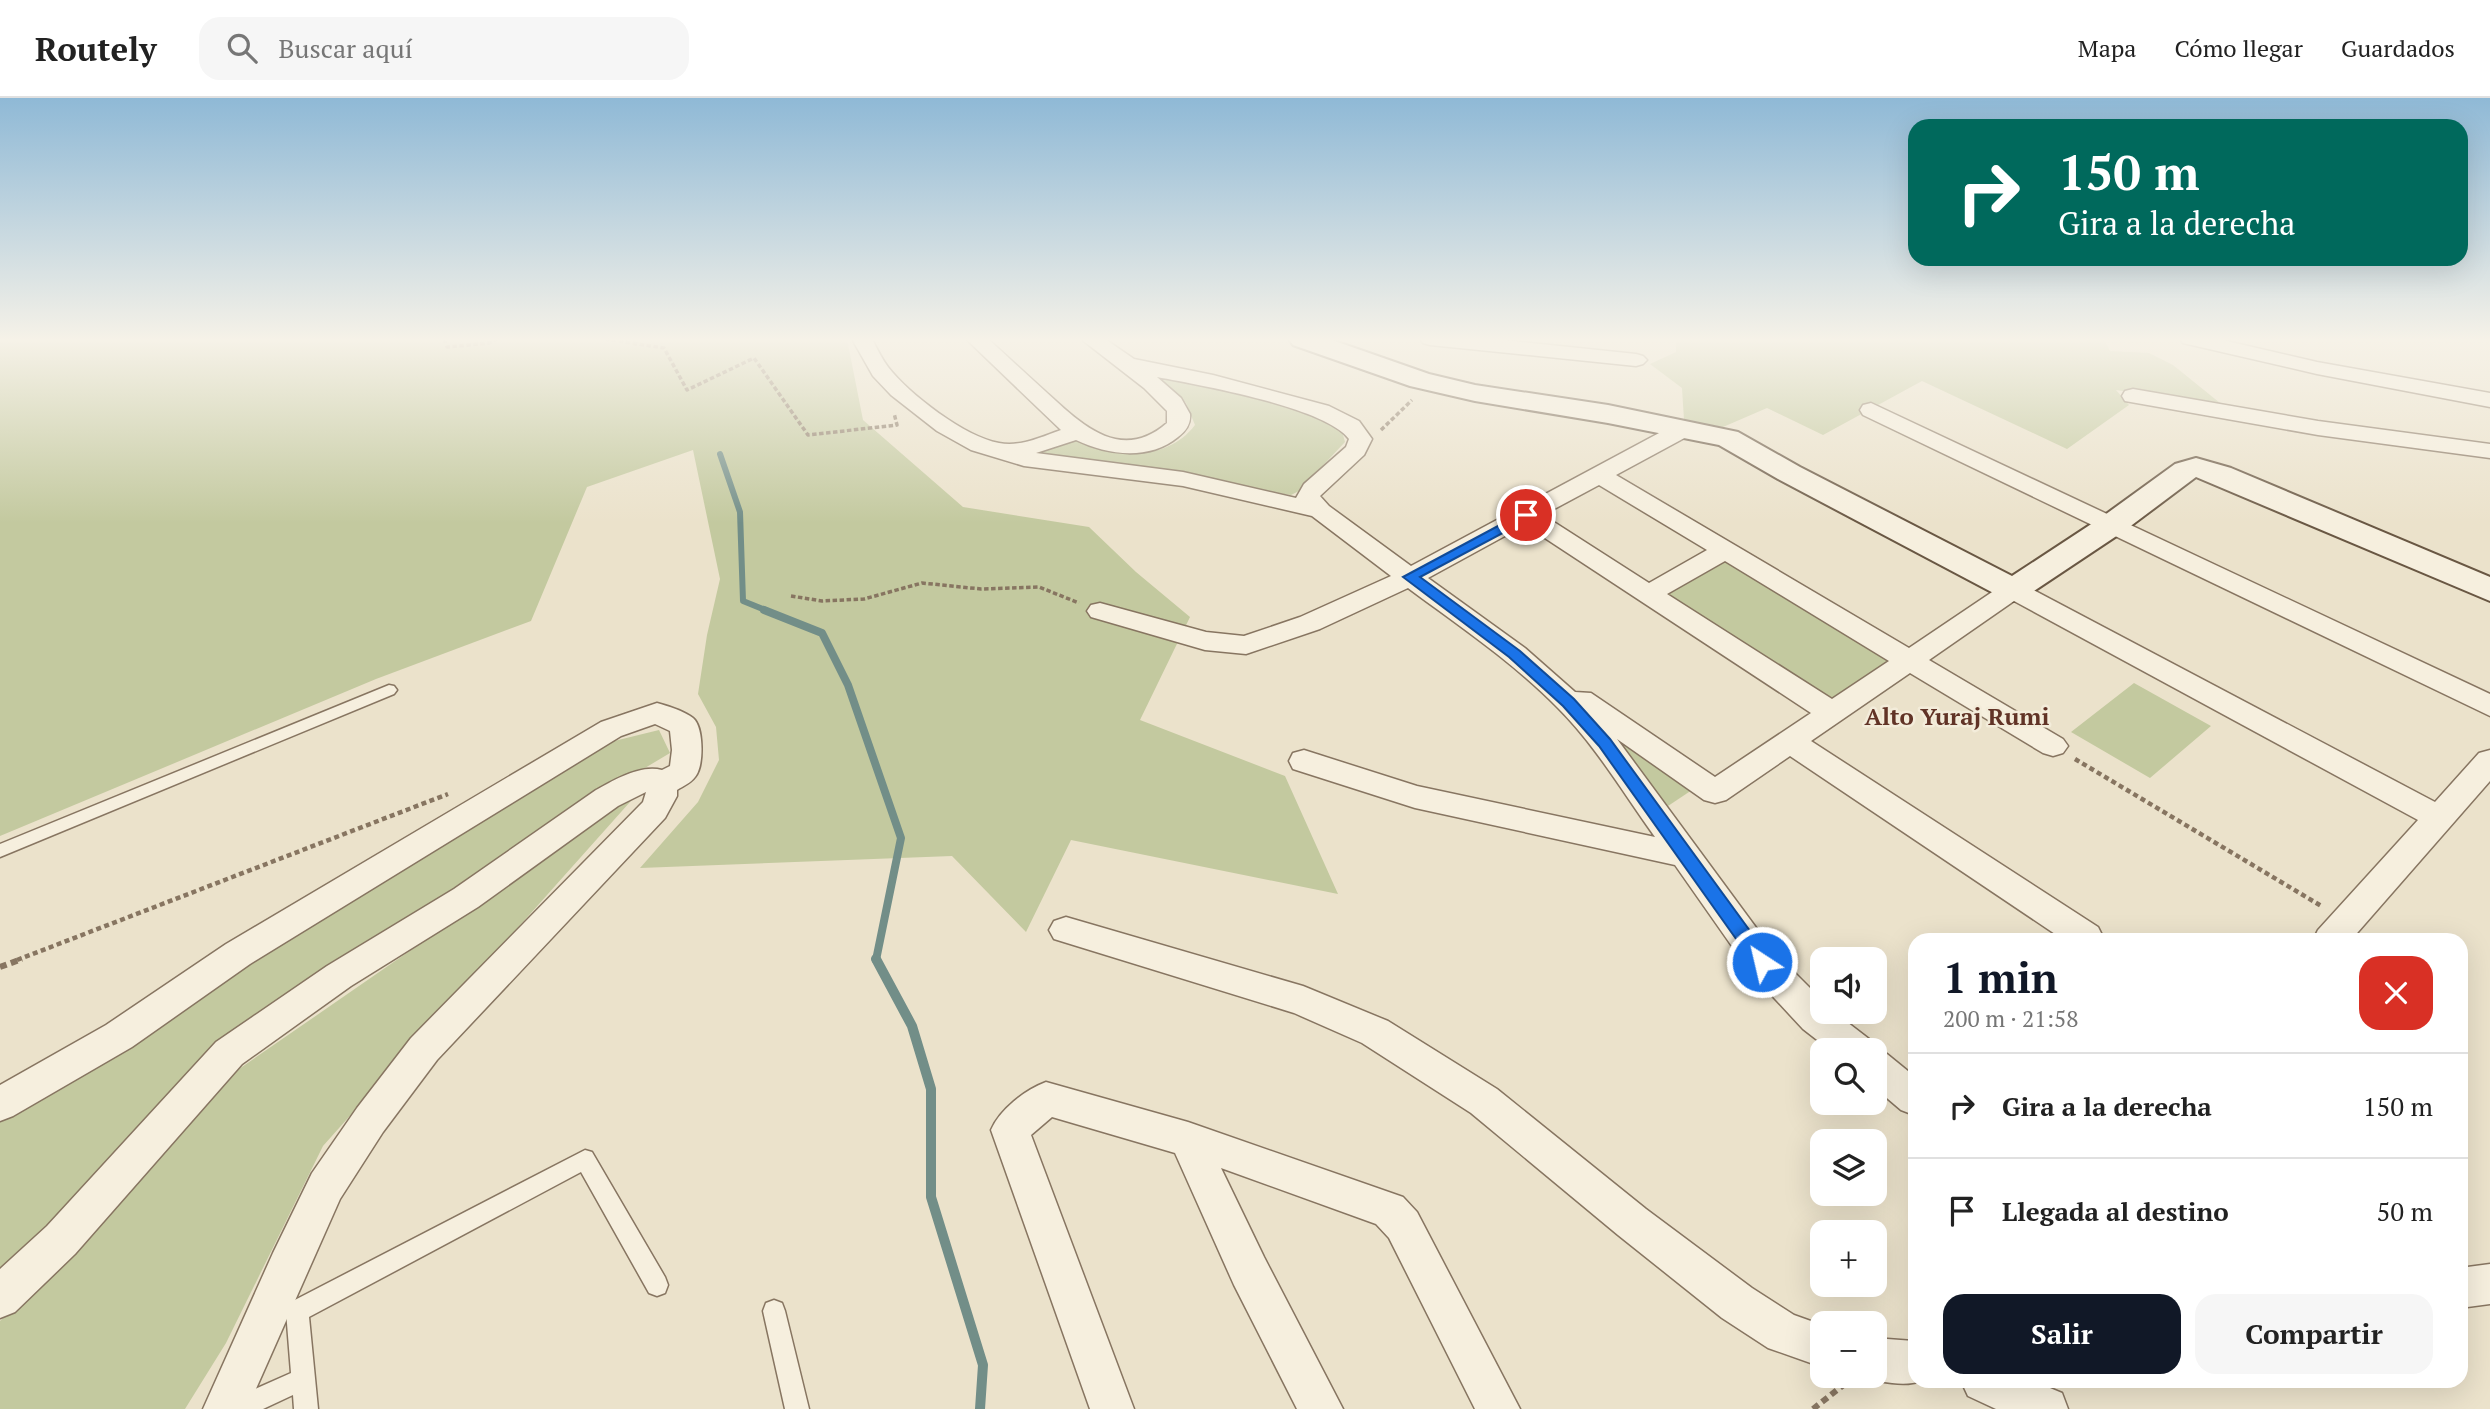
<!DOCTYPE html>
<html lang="es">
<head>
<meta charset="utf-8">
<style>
	:root { --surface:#fff; --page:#f6f6f6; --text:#222; --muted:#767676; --line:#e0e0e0; --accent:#111827 }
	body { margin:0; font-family:"PT Serif",serif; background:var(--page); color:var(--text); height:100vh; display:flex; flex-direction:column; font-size:26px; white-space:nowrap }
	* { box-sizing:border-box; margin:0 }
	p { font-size:23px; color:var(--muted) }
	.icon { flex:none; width:38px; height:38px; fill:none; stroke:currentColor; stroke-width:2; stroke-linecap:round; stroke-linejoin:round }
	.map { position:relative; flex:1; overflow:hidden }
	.side { position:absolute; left:1908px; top:835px; width:560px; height:455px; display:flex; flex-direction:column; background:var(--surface); border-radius:21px; box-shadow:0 7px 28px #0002 }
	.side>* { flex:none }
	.guide { position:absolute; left:1908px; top:21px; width:560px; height:147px; border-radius:21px; box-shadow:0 7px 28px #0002; background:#00695c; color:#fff; overflow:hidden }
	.controls { position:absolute; left:1810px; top:849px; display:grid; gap:14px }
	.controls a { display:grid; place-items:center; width:77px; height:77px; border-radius:14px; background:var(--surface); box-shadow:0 7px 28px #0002; font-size:35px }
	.pin { position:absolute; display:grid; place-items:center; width:60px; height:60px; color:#fff; margin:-30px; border:4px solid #fff; border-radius:50%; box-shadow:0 2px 7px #0007 }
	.me { position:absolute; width:77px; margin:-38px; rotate:325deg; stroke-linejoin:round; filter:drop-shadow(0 0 5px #0008) }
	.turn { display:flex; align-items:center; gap:24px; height:147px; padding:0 35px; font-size:32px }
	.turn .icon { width:91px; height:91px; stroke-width:2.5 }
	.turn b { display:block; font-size:49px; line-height:60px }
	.round { display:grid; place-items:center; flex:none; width:74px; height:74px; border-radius:21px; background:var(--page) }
	.headline { display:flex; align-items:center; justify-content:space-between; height:119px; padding:0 35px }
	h1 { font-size:42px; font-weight:700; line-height:52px; color:var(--accent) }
	.primary-button { display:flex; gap:14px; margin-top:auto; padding:14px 35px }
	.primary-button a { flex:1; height:80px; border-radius:21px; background:var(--accent); color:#fff; font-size:28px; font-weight:700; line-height:80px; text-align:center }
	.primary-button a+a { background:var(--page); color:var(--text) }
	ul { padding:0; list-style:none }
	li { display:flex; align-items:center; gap:21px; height:105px; padding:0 35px; border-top:2px solid var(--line) }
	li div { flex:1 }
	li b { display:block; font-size:26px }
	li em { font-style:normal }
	header { display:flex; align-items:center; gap:42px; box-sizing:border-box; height:98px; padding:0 35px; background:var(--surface); border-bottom:2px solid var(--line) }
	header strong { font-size:33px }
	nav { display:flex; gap:38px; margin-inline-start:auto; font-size:24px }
	.search { width:490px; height:63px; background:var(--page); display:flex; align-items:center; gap:18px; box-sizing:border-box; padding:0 24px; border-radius:21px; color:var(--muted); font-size:26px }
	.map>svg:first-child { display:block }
	.green { fill:#c3c99f }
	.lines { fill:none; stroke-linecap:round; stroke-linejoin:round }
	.stream-far2 { stroke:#728e88; stroke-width:6 }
	.stream-far1 { stroke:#728e88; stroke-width:8 }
	.stream { stroke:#728e88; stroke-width:10 }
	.lane-casing { stroke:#877561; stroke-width:3 }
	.street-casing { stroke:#877561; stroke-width:3 }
	.secondary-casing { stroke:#695743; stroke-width:4 }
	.path-far2 { stroke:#877561; stroke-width:3.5; stroke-dasharray:4.5 2.5; stroke-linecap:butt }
	.path-far1 { stroke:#877561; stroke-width:4.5; stroke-dasharray:5 3.5; stroke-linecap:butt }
	.path { stroke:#877561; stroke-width:6; stroke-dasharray:7 4.5; stroke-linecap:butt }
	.lane { fill:#f6efde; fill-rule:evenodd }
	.street { fill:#f6efde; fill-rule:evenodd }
	.secondary { fill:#f6efde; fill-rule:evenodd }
	.route { fill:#1a73e8; stroke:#114b97; stroke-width:2 }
	.labels { text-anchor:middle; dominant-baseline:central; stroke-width:5; stroke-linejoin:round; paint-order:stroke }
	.neighbourhood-label { font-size:24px; font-weight:bold; fill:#613326; stroke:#f3ecda }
</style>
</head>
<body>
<header>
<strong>Routely</strong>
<div class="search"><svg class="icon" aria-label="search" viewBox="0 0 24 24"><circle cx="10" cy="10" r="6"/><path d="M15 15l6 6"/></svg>Buscar aquí</div>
<nav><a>Mapa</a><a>Cómo llegar</a><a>Guardados</a></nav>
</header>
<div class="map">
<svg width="2490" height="1311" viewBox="0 0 2490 1311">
	<rect width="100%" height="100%" fill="#ebe2cb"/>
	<path class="green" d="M0,241H847L863,322L963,409L1089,429L1136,474L1190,519L1140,622L1285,678L1338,796L1071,742L1026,834L952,758L640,770L698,704L719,662L716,629L698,596L707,537L720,481L693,352L587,389L531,523L376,581L0,738Z
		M1676,241H2104L2110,253L2149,255L2173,267L2225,309L2116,292L2129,307L2067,351L1922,283L1823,337L1767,310L1723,329L1684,322L1682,290L1650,266L1676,254Z
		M1148,275L1214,287L1326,322L1342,333L1345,344L1299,393L1291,397L1033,356L1077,342C1116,358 1166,365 1195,327L1186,305Z
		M1725,459L1894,560L1831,602L1662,495Z
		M2134,585L2211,628L2150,680L2071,634Z
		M1599,623L1695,690L1668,708Z
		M659,632L670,655L563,719L252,926L0,1177V1017L606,645Z
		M638,695L323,1048L226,1245L185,1311H0V1223L126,1097L239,971Z"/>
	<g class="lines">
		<path class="stream-far2" d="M720,356L740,414L743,503L768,513"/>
		<path class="stream-far1" d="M764,512L822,535L848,587L901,740L876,862"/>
		<path class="stream" d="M876,861L912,928L931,991V1099L983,1267L980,1311"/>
		<g class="lane-casing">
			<path id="lane" d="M389,587L394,588L397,592L394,596L0,759V746Z
				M585,1052L592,1054L665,1179L668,1187L665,1195L657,1198L649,1195L581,1074L309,1219L318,1311H294L293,1297L263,1311H224L228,1303L291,1275L286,1213L289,1205Z
				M774,1202L782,1205L785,1213L809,1311H785L763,1213L766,1205Z"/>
		</g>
		<g class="street-casing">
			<path id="street" d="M852,241H872C877,251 882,261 888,269C909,296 965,339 999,345C1021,349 1041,339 1061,332L966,241H988C1007,258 1026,276 1045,293C1080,325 1120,366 1167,325V313L1144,290L1081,241H1105L1134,261L1213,277L1329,308L1359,323L1372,341L1364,357L1320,398L1329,408L1411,468L1674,327H1690L1693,332L1690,337L1616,377L1909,550L2004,486L2013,484L2022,486L2435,704L2479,655L2490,652V683L2351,842H2313L2318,832L2418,722L2014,503L1929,562L2063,641L2068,648L2063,655L2053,658L2043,655L1910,575L1811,643L2098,829L2103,839L2101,842H2064L1790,658L1726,702L1715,705L1704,702L1617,641L1774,854L1822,902V914H1834L1869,941L1874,951L1887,956L1914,978V1017L1901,1012L1874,989V952H1830L1803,931L1750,874L1675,767L1415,710L1293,671L1289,663L1293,655L1304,652L1417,688L1655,739C1624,696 1596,648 1558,610C1513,564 1459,528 1408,490L1320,531L1246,556L1205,552L1091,519L1087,513L1091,507L1100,505L1206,534L1244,538L1300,519L1391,478L1312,418L1183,388L1024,368L971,352L937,333L891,297L873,278ZM1157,279C1199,287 1325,309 1349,341L1346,349L1304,386L1296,400L1183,374L1036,355L1076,342C1107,357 1149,363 1178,339C1186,333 1191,326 1190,316L1181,300ZM1599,387L1707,452L1649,485L1543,417ZM1525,427L1811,615L1715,679L1591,595L1575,594L1525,550L1428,480ZM1725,463L1889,563L1832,601L1667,496Z
				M1420,241H1493L1636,256L1643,258L1647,262L1643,266L1636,268L1430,247L1423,245Z
				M2180,241H2218L2317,264L2490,295V309L2317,276L2183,245Z
				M2133,291L2318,323L2490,346V360L2318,337L2125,303L2122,298L2125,293Z
				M1871,305L2490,596V618L1863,317L1860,312L1863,307Z
				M657,605C668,608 684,613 693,620C704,629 704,669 695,679C691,685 683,688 677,692V698L665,720L437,962L383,1034L340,1101L247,1311H203L273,1155L312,1075L357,1010L411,940L643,704L646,694L618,708L478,809L351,888L242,966L75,1156L15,1214L0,1220V1171L47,1128L216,944L327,868L454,791L596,692C614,682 641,666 662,672L670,668L672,652L670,633L655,626L621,638L250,866L132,949L13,1018L0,1023V987L106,927L226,846L601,624Z
				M1066,819L1303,888L1388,923L1497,991L1646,1111L1752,1190L1794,1217L1822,1227V1269L1768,1250L1722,1220L1618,1137L1471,1015L1362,945L1294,915L1054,841L1049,832L1054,823Z
				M1046,984L1188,1024L1403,1099L1417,1114L1520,1311H1475L1389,1140L1376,1126L1221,1070L1264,1159L1343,1311H1297L1234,1187L1175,1055L1052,1019L1031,1037L1134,1311H1090L991,1032C1000,1011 1025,992 1046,984Z
				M2490,1166V1206L2460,1210V1170Z
				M1874,1240L1914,1243V1283H1921C1905,1289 1878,1284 1862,1278H1874Z
				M1961,1283H2033L2062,1295L2068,1311H1996L1968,1298Z"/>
		</g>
		<g class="secondary-casing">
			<path id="secondary" d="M1289,241H1329L1429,276L1475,287L1608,307L1738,334L1800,369L2012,478L2102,419L2175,366L2196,360L2231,370L2490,479V503L2196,379L2124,433L2025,499L2013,503L2001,499L1778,381L1719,347L1608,325L1475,303L1410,288L1293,247Z"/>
		</g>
		<path class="path-far2" d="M444,241L447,249L489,245L497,241
			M605,241L664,250L687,292L754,260L808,337L897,327L894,315
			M1381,332L1412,302
			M791,498L822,503L864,501L922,485L981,491L1039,489L1079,505"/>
		<path class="path-far1" d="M2075,661L2323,809
			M17,862L448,696"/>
		<path class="path" d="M0,869L22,861
			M1813,1311L1851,1281"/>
		<use href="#lane" class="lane"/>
		<use href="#street" class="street"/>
		<use href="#secondary" class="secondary"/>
	</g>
	<linearGradient id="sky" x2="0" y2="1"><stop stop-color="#8fb9d6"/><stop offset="0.57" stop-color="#f6f2e8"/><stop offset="1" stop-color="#f6f2e8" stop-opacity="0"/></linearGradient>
	<rect width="2490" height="425" fill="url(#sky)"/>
	<path class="route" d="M1526,413L1533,417L1531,420L1420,479L1520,553L1574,601L1610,641L1769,859L1771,864L1769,869L1762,871L1756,869L1599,648L1563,608L1509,559L1403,479Z"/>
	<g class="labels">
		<g class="neighbourhood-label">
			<text x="1957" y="618">Alto Yuraj Rumi</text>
		</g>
	</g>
</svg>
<div class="controls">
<a><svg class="icon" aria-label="sound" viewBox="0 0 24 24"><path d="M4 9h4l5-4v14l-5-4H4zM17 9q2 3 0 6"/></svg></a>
<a><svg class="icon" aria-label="search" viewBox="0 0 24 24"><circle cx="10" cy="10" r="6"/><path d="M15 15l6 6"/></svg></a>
<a><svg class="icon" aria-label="layers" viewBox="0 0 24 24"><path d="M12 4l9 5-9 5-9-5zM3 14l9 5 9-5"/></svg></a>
<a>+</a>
<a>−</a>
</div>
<div class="pin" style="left:1526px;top:417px;background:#d93025"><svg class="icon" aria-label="arrive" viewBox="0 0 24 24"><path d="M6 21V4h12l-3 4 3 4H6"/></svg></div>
<svg class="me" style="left:1762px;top:864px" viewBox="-20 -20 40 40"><circle r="17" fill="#1a73e8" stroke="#fff" stroke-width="3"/><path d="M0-11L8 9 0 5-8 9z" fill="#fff"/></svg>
<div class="guide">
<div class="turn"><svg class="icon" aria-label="right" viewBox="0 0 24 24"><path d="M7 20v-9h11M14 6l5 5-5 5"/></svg><div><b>150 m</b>Gira a la derecha</div></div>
</div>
<section class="side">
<div class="headline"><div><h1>1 min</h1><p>200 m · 21:58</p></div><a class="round" style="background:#d93025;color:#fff"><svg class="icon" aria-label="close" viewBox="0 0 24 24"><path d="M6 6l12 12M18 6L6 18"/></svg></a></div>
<ul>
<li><svg class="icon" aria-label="right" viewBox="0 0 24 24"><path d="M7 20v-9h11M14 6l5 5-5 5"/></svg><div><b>Gira a la derecha</b></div><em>150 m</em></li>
<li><svg class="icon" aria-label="arrive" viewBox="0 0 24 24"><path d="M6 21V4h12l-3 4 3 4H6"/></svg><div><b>Llegada al destino</b></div><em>50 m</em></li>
</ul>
<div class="primary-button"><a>Salir</a><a>Compartir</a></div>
</section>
</div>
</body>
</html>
